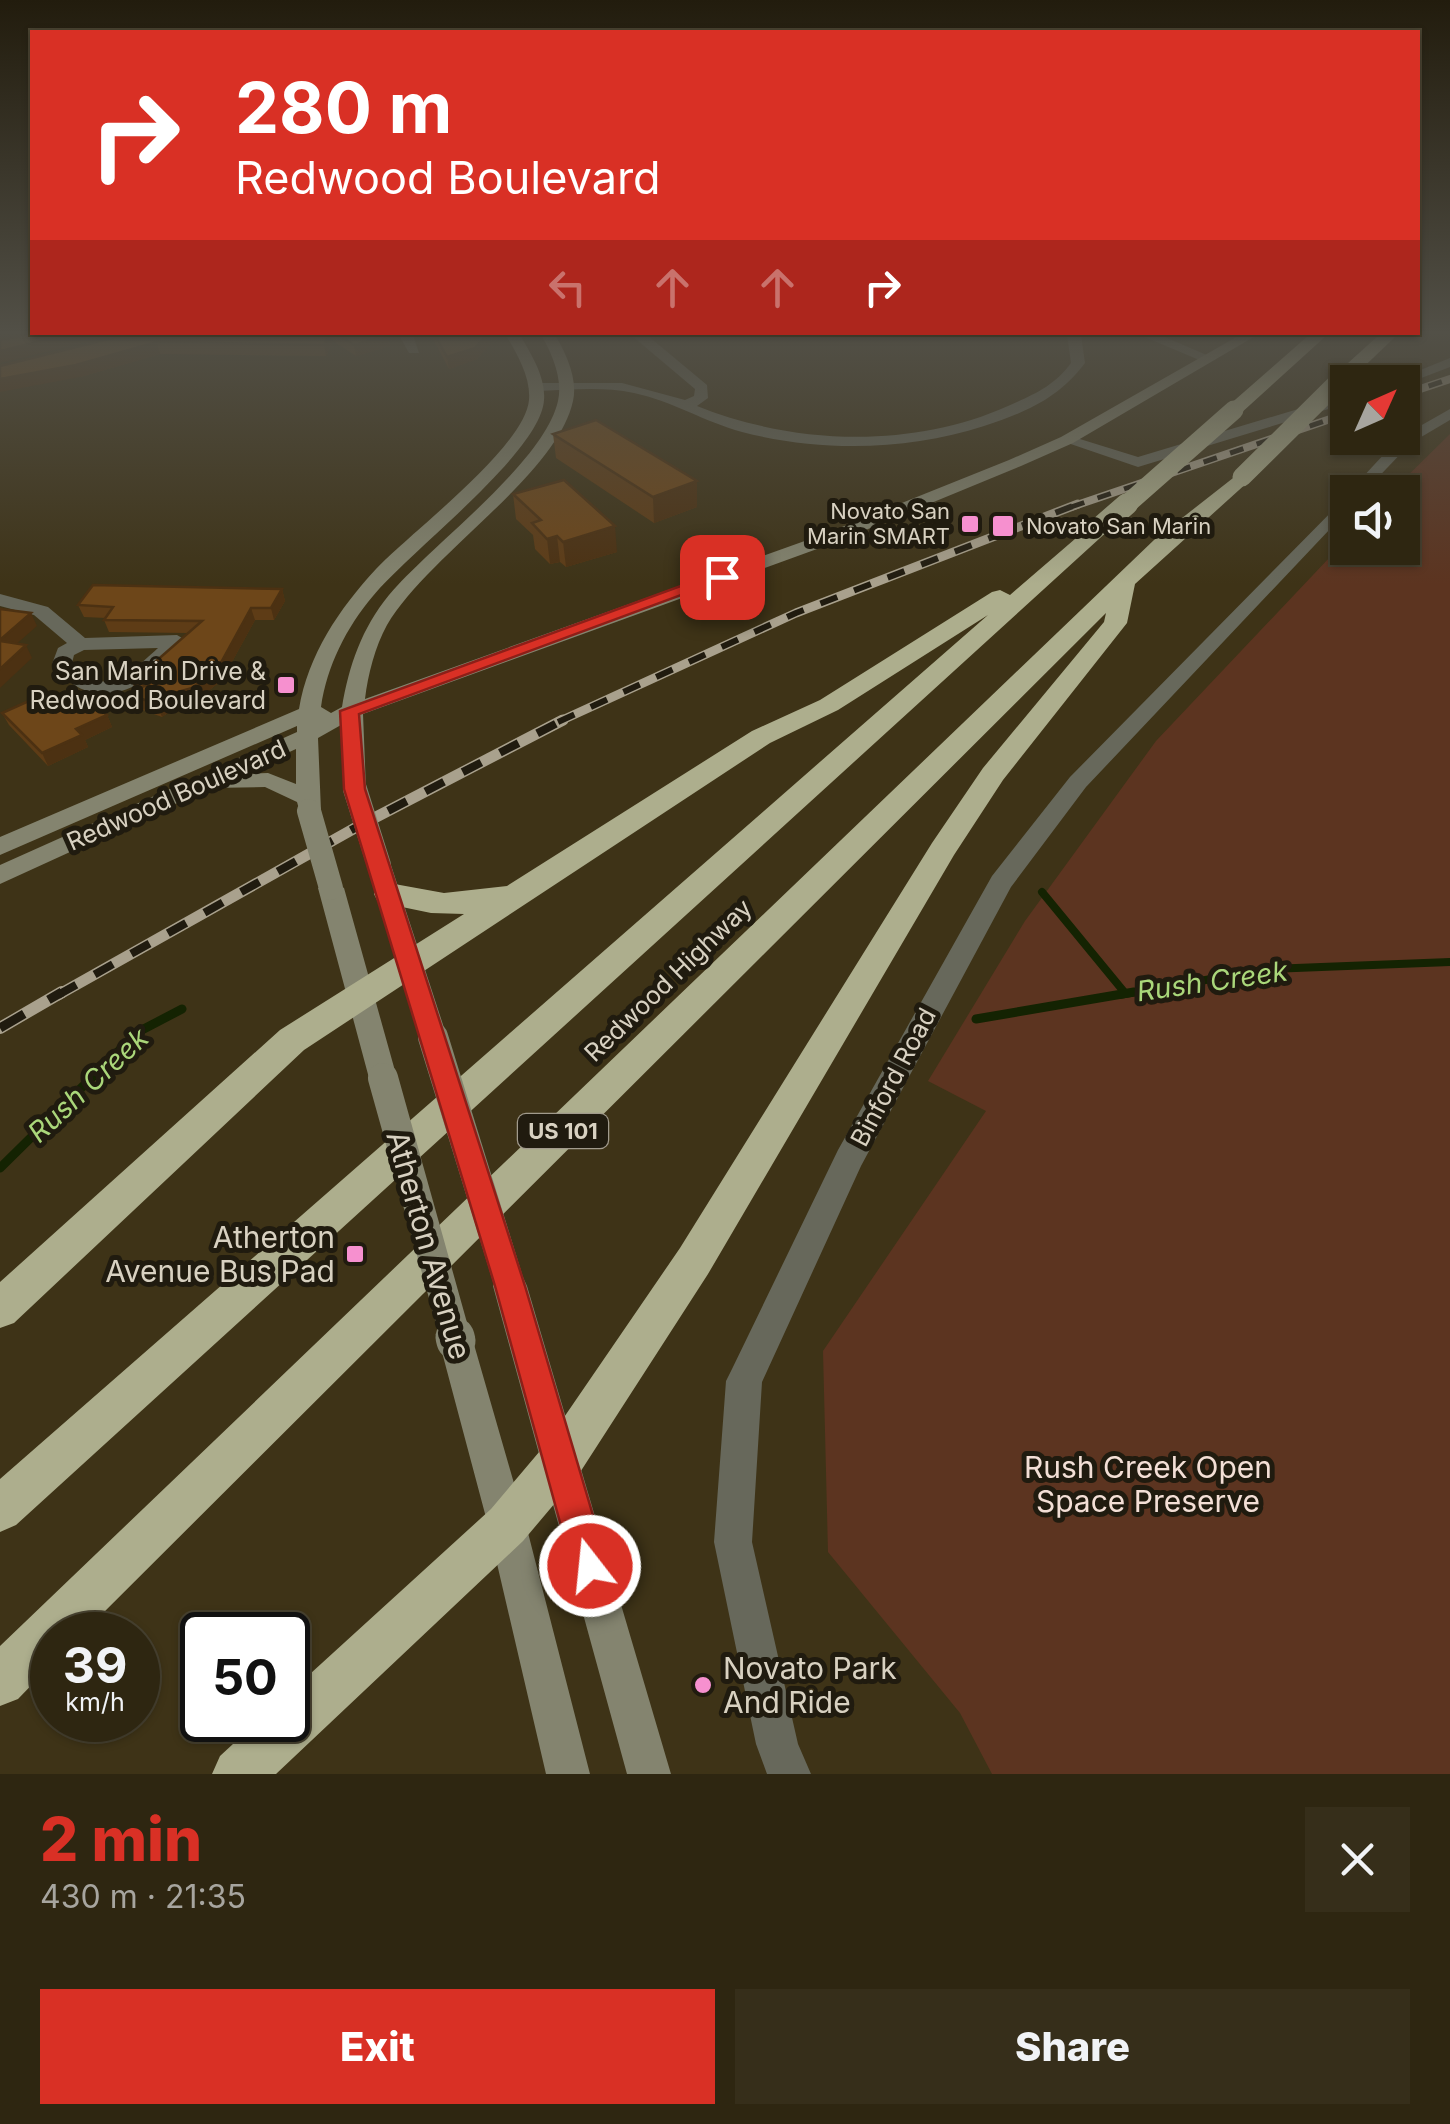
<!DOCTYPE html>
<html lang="en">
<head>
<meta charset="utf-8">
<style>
	:root { --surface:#2e2611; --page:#362e1a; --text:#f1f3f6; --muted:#a7a59f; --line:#494331; --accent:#d93025 }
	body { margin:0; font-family:Inter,sans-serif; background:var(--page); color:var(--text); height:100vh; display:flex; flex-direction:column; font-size:38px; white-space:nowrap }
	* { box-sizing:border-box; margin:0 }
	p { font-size:32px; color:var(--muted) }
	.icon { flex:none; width:55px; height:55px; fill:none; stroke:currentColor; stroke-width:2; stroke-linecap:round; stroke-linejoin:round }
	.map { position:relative; height:1774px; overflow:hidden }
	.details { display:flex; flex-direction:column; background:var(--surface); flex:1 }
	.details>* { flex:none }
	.hud { position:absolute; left:30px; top:30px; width:1390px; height:305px; border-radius:0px; box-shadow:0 2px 8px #0004,0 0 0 2px var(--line); background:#d93025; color:#fff; overflow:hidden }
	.needle { width:65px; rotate:45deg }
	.tools { position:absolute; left:1330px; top:365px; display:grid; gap:20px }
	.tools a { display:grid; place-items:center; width:90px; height:90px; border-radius:0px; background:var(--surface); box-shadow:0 2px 8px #0004,0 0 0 2px var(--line); font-size:50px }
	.speed { position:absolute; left:30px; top:1612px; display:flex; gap:20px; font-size:50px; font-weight:700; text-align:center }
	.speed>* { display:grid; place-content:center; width:130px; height:130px; border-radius:50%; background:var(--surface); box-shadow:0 2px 8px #0004,0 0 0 2px var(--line); line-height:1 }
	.speed small { font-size:25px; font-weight:400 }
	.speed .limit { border:5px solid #111; border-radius:15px; background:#fff; color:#111 }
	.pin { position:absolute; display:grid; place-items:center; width:85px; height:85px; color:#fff; margin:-42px; border-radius:20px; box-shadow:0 5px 15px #0006 }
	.me { position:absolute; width:110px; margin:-55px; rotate:344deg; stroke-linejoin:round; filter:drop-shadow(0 0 8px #0008) }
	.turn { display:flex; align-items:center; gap:35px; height:210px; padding:0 40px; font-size:45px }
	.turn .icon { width:130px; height:130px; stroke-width:2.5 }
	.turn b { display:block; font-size:70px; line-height:85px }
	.lanes { display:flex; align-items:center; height:95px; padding:0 40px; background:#0003; justify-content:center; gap:50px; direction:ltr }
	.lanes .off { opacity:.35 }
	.round { display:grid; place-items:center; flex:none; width:105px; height:105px; border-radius:0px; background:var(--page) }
	.summary { display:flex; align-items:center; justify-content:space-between; height:170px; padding:0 40px }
	h1 { font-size:60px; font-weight:800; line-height:75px; color:var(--accent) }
	.primary-button { display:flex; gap:20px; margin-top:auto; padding:20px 40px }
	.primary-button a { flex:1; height:115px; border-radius:0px; background:var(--accent); color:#fff; font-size:40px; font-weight:800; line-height:115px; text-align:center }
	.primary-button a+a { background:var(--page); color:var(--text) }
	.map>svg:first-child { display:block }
	.green { fill:#5c3420 }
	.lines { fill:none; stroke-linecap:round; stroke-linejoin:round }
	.stream-far1 { stroke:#142302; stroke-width:8 }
	.stream { stroke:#142302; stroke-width:9 }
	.street { fill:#67685b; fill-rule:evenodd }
	.secondary { fill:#84846f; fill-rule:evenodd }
	.highway { fill:#adae8d; fill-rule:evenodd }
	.rail-far3-casing { stroke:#a9a18d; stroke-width:8 }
	.rail-far2-casing { stroke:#a9a18d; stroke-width:9 }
	.rail-far1-casing { stroke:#a9a18d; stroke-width:11 }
	.rail-casing { stroke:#a9a18d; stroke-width:12 }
	.rail-far3 { stroke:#201b0f; stroke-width:5; stroke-dasharray:14; stroke-linecap:butt }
	.rail-far2 { stroke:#201b0f; stroke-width:6; stroke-dasharray:18; stroke-linecap:butt }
	.rail-far1 { stroke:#201b0f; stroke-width:8; stroke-dasharray:21; stroke-linecap:butt }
	.rail { stroke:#201b0f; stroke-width:9; stroke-dasharray:28; stroke-linecap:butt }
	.secondary-bridge-far2 { stroke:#84846f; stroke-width:24 }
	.secondary-bridge-far1 { stroke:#84846f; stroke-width:30 }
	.secondary-bridge { stroke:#84846f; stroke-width:39 }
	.highway-bridge-far1 { stroke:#adae8d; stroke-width:19 }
	.highway-bridge { stroke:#adae8d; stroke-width:22 }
	.wall { fill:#5e3c16 }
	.shaded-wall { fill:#4c3112 }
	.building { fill:#6d4619; stroke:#4c3112; stroke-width:2.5 }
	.route { fill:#d93025; stroke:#8d1f18; stroke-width:2.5 }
	.poi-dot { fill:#f690cf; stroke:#201b0f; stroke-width:4 }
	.labels { text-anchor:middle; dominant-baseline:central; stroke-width:10; stroke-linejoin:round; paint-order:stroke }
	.far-poi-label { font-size:22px; fill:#d8d1c1; stroke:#201b0f; text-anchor:end }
	.shield { fill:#201b0f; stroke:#a19a8c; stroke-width:2.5 }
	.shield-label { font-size:22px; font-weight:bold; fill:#d8d1c1 }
	.poi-label { font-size:25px; fill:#d8d1c1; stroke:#201b0f; text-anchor:end }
	.street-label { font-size:25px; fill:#d8d1c1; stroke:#201b0f }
	.water-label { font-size:28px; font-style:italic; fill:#aad77a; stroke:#201b0f }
	.near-poi-label { font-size:30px; fill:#d8d1c1; stroke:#201b0f; text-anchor:end }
	.near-street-label { font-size:30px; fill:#d8d1c1; stroke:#201b0f }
	.near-park-label { font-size:30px; fill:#f3dfd6; stroke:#201b0f }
</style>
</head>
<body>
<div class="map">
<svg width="1450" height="1774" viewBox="0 0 1450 1774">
	<rect width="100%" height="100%" fill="#3e3317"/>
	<path class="green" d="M1450,434V1774H992L960,1713L828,1552L823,1351L986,1111L928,1081L1025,921L1156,741L1347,539L1348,548H1402V492H1391Z"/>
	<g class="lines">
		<path class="stream-far1" d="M1042,892L1125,993
			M1119,995L1269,969L1450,962"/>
		<path class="stream" d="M976,1019L1134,992
			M0,1168L138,1032L182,1009"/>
		<path class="street" d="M399,335H413L419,353H409Z
			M631,335H647L707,385L708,398L697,406C794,445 912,449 1008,406C1035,394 1054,386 1071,363L1067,335H1081L1085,363C1058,399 1026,412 984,426C907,451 820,452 742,432C705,422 672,401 634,393C602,386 568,390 535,391L528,387L535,383H622L685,400L694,396L695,389Z
			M1140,335H1160L1216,359L1204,362Z
			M1450,358V367L1403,385L1391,382Z
			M1348,394V403L1138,467L1059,440L1067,435L1138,457Z
			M1450,409V420L1411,443L1364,492L1348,493L1399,438Z
			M1348,495V510L1086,787L1011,887L861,1166L762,1382L752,1542L798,1744L811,1774H767L756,1744L714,1542L726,1381L732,1369L838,1150L992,876L1070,777Z
			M0,594L48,607L85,638L177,635L187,641C150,686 96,721 52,664L58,648L67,643L34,615L0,606ZM158,648C129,674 105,700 72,663L74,655L84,650Z"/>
		<path class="secondary" d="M506,335H520C531,354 546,377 544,400C541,452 410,551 373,596C346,628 327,666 321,707L331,713L342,707C349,665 362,628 389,595C432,544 544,463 558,401C563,379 552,353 541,335H555C566,353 578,379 573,401C557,475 428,555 387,625C375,647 368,674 365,699L827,533L1009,460L1061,437L1240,335H1257L1073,443L1021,466L839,541L363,714L366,789L355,796L344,789L341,725L318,738L321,811L317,816H301L297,802L265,787L210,788L0,884V865L297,732V726L0,855V837L299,709C308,655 339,609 376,569C411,532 525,447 529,400C531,377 517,354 506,335ZM296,749V784L268,773L241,774Z
			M379,856L391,865L447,1037L443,1045L433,1048L423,1045L419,1037L367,865Z
			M331,879L344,888L397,1078L393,1086L383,1090L373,1086L369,1078L318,888Z
			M510,1270L522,1275L527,1286L671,1774H627L493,1286L498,1275Z
			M456,1324L468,1329L473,1341L526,1525L590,1774H546L488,1525L439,1341L444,1329Z"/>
		<path class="highway" d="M1309,335H1327L1240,414H1228V406Z
			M1379,335H1397L1349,381H1337V373Z
			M1242,471L1252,477L1249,481L1135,584L1127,623L1003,780L954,855L708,1274L577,1477L523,1541L276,1774H212L220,1756L259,1720H288V1694L491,1509L545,1445L680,1248L932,843L983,768L1104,622L1106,613L81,1635H52V1664L18,1699L0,1706V1646L1154,540Z
			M1104,518L1114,524L1111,528L16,1525L0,1532V1479L988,615L838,710L770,743L304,1050L14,1323L0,1328V1282L280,1030L464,914L431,913L378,902L374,894L378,886L389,883L444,893L507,886L752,731L820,700L992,592L1000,590L1010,595L1097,520Z"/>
		<g class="rail-far3-casing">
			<path id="rail-far3" d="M1402,395L1450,379
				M1071,507L1348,413"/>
		</g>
		<g class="rail-far2-casing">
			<path id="rail-far2" d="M558,722L796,613L1078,504"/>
		</g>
		<g class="rail-far1-casing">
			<path id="rail-far1" d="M58,995L355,828L563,720"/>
		</g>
		<g class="rail-casing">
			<path id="rail" d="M0,1028L62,992"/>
		</g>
		<use href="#rail-far3" class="rail-far3"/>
		<use href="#rail-far2" class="rail-far2"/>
		<use href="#rail-far1" class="rail-far1"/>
		<use href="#rail" class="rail"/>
		<path class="secondary-bridge-far2" d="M355,789L379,865
			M309,811L331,888"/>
		<path class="secondary-bridge-far1" d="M433,1037L510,1286
			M383,1078L456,1339"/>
		<path class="secondary-bridge" d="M455,1337L456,1341"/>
		<path class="highway-bridge-far1" d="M1242,477L1343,377
			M1124,507L1234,410"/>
		<path class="highway-bridge" d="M1104,524L1127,504"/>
	</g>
	<path class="wall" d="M125,335H388L390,346L356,356L333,341L326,356L160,354L80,377Z
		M431,335H489L490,344L477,359L449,369Z
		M553,434L697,481V507L654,523L556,458Z
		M513,494L617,552L566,567L560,562L550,564L535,549L533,535L516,519Z
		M282,589L285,601L274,620H255L222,680L197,700L176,707L162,717L132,706L127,694L136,690L129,677L154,663L188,633L109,632L104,620L106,618L84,617L78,605Z
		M52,704L107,715L112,727L85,740L88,747L48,766L9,725L2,713Z"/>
	<path class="shaded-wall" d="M66,335H117L0,363V351Z
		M328,335H332L333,341L326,356L324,345Z
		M388,335L390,346L356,356L354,345Z
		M486,335H489L490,344L477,359L449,369L447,357Z
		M157,342L160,354L80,377L0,392V379Z
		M697,481V507L654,523L653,497Z
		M615,526L617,552L566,567L563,542Z
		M557,536L560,562L550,564L547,539Z
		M282,589L285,601L274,620L271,608Z
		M251,608L255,620L222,680L197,700L176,707L162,717L157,704Z
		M31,613L37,626L5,654L0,640Z
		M26,645L32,658L0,688V669Z
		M107,715L112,727L85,740L88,747L48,766L42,753L76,729Z"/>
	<path class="building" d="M26,335H66L0,351V340Z
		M125,335H328L324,345L157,342L76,365L0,379V366Z
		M339,335H388L354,345Z
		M435,335H486L475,348L447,357Z
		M596,420L697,481L653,497L553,434Z
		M564,480L615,526L563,542L557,536L547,539L532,523L541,520L513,494Z
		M93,585L282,589L271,608H251L218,668L192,688L171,694L157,704L127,694L149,684L129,677L154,663L202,621L104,620L113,607L78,605Z
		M0,609L31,613L0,640Z
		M0,641L26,645L0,669Z
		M80,692L107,715L76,729L82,735L42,753L2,713L40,696L52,704Z"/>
	<linearGradient id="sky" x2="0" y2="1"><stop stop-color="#221c0d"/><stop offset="0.57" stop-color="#525047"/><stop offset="1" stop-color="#525047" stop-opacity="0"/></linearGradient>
	<rect width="1450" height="584" fill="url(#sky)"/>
	<path class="route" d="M716,573L730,577L359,714L365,789L525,1286L608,1566L603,1578L590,1583L578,1578L572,1566L495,1286L344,789L340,711Z"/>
	<g class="poi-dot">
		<rect x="960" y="514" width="20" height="20" rx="5"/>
		<rect x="991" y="514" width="24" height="24" rx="5"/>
		<rect x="276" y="675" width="20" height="20" rx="5"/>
		<rect x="345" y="1244" width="20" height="20" rx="5"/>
		<circle cx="703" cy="1685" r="10"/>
	</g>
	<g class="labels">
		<g class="far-poi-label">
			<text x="950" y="511">Novato San<tspan x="950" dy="25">Marin SMART</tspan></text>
			<text x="1026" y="526" text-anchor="start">Novato San Marin</text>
		</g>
		<rect class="shield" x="518" y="1114" width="90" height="34" rx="8"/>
		<g class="shield-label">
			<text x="563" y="1131">US 101</text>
		</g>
		<g class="poi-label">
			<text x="266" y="671">San Marin Drive &amp;<tspan x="266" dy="29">Redwood Boulevard</tspan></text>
		</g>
		<g class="street-label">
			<text transform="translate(176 795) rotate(-24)">Redwood Boulevard</text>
			<text transform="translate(668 980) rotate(-44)">Redwood Highway</text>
			<text transform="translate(893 1077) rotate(-62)">Binford Road</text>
		</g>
		<g class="water-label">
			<text transform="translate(1212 981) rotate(-8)">Rush Creek</text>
			<text transform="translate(88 1085) rotate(-43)">Rush Creek</text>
		</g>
		<g class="near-poi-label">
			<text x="335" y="1237">Atherton<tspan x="335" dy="34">Avenue Bus Pad</tspan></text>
			<text x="723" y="1668" text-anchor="start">Novato Park<tspan x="723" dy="34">And Ride</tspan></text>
		</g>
		<g class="near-street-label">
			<text transform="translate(429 1245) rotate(74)">Atherton Avenue</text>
		</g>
		<g class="near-park-label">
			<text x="1148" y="1467">Rush Creek Open<tspan x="1148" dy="34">Space Preserve</tspan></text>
		</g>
	</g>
</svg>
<div class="tools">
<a><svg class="needle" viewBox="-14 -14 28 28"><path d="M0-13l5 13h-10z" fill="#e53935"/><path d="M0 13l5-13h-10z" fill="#a7a59f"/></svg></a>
<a><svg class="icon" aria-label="sound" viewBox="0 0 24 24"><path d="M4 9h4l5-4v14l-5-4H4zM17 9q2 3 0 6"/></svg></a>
</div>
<div class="speed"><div>39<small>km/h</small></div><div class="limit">50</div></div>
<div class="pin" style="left:722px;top:577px;background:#d93025"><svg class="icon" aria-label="arrive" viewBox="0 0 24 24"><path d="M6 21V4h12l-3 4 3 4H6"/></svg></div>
<svg class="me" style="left:590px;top:1566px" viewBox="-20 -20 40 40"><circle r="17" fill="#d93025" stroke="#fff" stroke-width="3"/><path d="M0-11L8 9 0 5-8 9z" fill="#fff"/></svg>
<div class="hud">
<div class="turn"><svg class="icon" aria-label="right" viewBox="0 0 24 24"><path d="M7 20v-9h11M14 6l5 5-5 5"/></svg><div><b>280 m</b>Redwood Boulevard</div></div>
<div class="lanes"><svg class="icon off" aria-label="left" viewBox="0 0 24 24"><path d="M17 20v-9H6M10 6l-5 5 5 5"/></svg><svg class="icon off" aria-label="ahead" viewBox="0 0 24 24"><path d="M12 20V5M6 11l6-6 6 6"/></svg><svg class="icon off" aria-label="ahead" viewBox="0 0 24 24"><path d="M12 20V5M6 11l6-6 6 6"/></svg><svg class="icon" aria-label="right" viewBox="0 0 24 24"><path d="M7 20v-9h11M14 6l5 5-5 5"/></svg></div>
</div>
</div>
<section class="details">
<div class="summary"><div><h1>2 min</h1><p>430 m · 21:35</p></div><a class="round"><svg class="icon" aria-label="close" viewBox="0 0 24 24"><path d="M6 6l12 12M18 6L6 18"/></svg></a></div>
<div class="primary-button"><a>Exit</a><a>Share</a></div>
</section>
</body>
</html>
